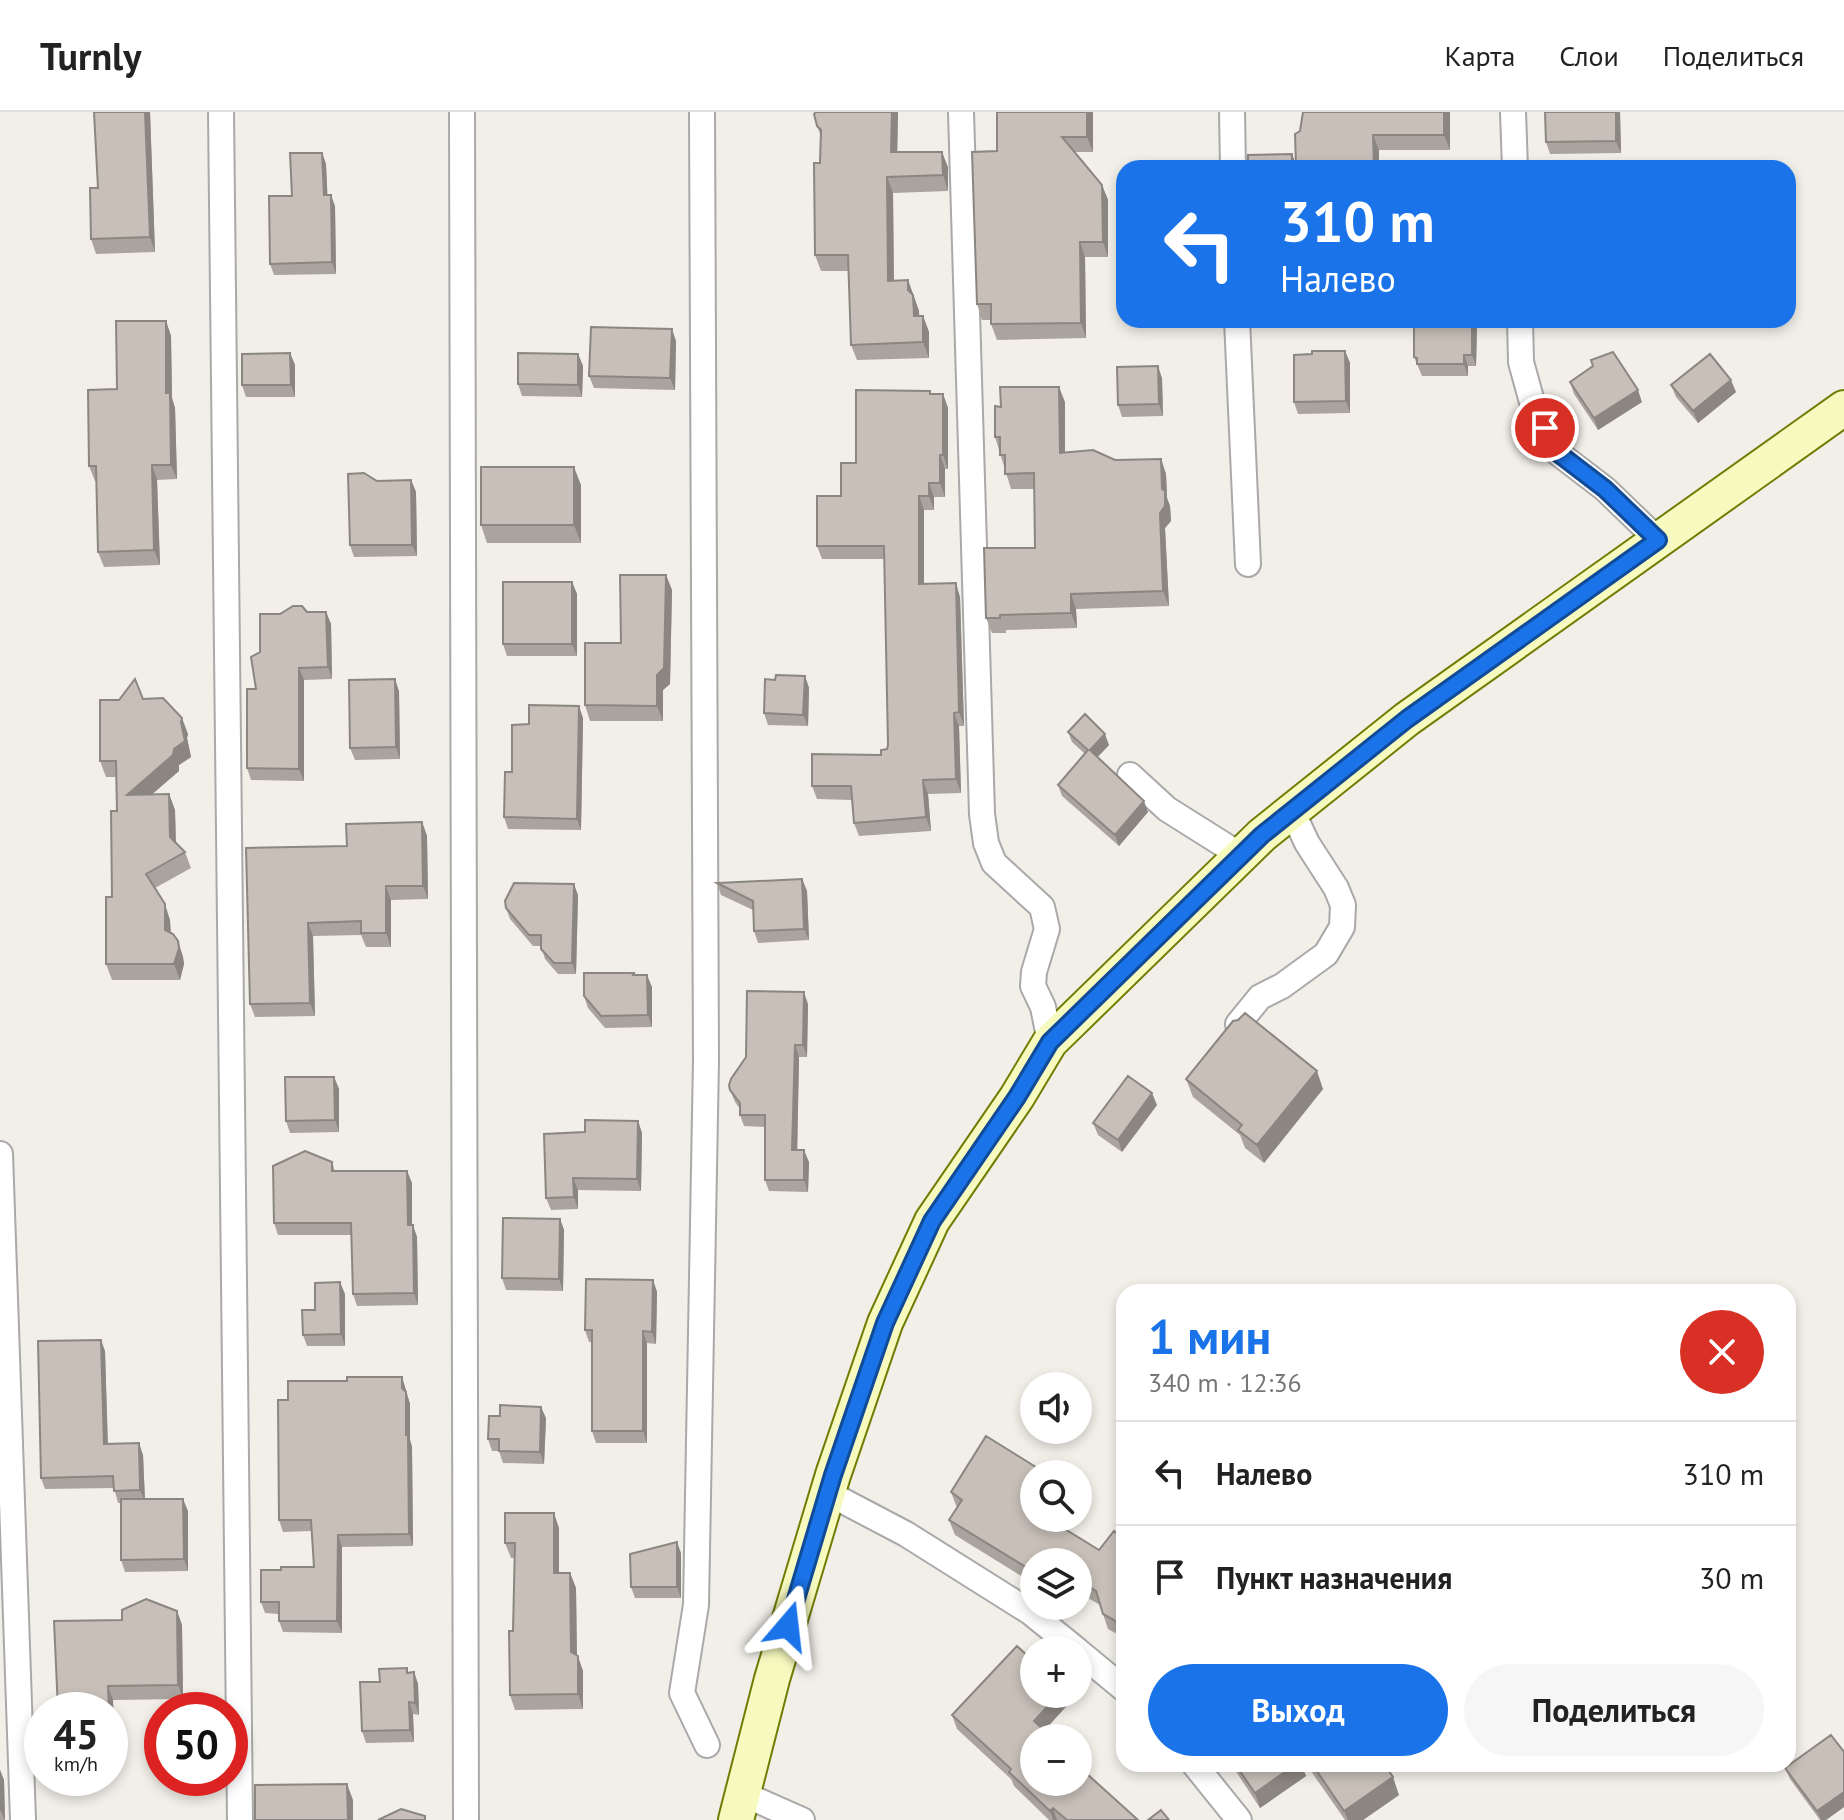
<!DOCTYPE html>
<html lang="ru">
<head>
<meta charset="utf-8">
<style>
	:root { --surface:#fff; --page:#f6f6f6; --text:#222; --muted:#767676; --line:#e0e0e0; --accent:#1a73e8 }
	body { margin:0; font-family:"PT Sans",sans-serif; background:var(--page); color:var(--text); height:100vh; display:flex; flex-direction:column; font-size:30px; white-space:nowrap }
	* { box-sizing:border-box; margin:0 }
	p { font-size:26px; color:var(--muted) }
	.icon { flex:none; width:44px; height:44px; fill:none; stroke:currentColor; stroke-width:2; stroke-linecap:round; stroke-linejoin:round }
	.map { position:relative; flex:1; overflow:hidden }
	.panel { position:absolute; left:1116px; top:1172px; width:680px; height:488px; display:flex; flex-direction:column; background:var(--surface); border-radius:24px; box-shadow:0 4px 12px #0003 }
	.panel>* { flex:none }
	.banner { position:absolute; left:1116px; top:48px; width:680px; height:168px; border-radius:24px; box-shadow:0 4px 12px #0003; background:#1a73e8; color:#fff; overflow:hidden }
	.controls { position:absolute; left:1020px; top:1260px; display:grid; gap:16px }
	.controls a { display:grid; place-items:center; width:72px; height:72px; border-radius:50%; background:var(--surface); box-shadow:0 4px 12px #0003; font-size:40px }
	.speed { position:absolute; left:24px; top:1580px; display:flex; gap:16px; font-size:40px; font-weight:700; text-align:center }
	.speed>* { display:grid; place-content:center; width:104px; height:104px; border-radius:50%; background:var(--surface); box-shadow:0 4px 12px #0003; line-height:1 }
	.speed small { font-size:20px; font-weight:400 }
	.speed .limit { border:12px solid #d22; background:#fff; color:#111 }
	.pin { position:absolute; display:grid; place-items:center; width:68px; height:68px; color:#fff; margin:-34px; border:4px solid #fff; border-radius:50%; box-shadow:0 2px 8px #0007 }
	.me { position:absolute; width:88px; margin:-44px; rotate:17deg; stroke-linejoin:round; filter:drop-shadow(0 0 6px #0008) }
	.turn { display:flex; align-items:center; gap:28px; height:168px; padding:0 32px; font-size:36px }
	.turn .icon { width:104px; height:104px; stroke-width:2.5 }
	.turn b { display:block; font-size:56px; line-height:68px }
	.round { display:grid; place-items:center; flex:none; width:84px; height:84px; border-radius:42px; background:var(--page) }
	.head { display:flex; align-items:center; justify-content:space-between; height:136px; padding:0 32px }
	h1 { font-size:48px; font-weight:800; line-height:60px; color:var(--accent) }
	.action { display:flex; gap:16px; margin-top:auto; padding:16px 32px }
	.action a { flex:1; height:92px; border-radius:48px; background:var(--accent); color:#fff; font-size:32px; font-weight:800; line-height:92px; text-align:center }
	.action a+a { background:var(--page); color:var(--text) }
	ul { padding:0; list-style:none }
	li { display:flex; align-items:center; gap:24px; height:104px; padding:0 32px; border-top:2px solid var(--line) }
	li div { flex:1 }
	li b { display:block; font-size:30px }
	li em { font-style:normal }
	header { display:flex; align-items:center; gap:48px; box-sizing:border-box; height:112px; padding:0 40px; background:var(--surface); border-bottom:2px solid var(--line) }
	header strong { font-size:38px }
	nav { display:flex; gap:44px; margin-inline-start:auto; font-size:28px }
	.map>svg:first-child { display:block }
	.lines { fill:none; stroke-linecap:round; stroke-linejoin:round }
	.street-casing { stroke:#a9a9a9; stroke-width:28 }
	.secondary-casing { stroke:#707d05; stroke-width:38 }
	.street { stroke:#fff; stroke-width:24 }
	.secondary { stroke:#f7fabf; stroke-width:34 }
	.wall { fill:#aba49e }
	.shaded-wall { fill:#8b8681 }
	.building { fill:#c7bfb8; stroke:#8b8681; stroke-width:2 }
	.route-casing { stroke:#114b97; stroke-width:20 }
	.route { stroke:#1a73e8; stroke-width:14 }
</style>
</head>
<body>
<header>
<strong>Turnly</strong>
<nav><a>Карта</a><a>Слои</a><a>Поделиться</a></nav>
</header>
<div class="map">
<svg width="1844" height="1708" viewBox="0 0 1844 1708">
	<rect width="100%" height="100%" fill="#f2efe9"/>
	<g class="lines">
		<g class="street-casing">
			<path id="street" d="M221,0L240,1708
				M462,0L466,1708
				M702,0L706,948L696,1493L682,1581L707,1633
				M961,0L982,702L986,731L994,751L1042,795L1047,817L1034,860L1033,874L1043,895L1050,930
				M1232,0L1233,56
				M1513,0L1515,56
				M1237,208L1248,452
				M1520,208L1521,250L1532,290L1558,341L1605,377L1658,428
				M1130,663L1167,697L1240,743
				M1238,912L1260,885L1282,874L1326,842L1342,815L1343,793L1336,776L1307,731L1292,699
				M0,1042L23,1708
				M828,1381L906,1422L1030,1500L1077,1538
				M1078,1539L1124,1577
				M1194,1652L1239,1708
				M743,1682L802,1708"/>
		</g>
		<g class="secondary-casing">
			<path id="secondary" d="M736,1708L772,1567L833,1363L885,1211L932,1109L1017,985L1050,930L1262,723L1407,607L1844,296"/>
		</g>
		<use href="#street" class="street"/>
		<use href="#secondary" class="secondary"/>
	</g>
	<path class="wall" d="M150,0L155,140L96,142L91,127L98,76Z
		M816,0H898L897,40L948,55V79L893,81L894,169L908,168L919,199V204H923L929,220V246L857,248L851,233L849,159H821L815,143L821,24L817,14Z
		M1093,0V40H1075L1102,73L1108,88V145H1085L1086,226L997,228L991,212V208H982L977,192L997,39Z
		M1450,0V38H1379V56H1248L1292,42L1296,52L1300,19Z
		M1545,0H1620L1621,41L1550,42L1546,30Z
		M322,41L326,52L327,83L335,94L336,162L274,163L270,152L292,84Z
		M1414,208H1475L1477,214L1476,254H1468V264H1422L1414,245Z
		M166,209L171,224L172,286L175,296L177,367L157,368L160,453L104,455L98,440L96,369H95L89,354L117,277Z
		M676,229L675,278L594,276L589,264Z
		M1345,239L1350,251V301L1298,302L1294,290Z
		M290,241L295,253V285H246L242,273Z
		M578,242L583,254L582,285L522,284L518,272Z
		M1162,266L1163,304L1122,305L1118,293Z
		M1570,270L1642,290L1598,318L1574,282Z
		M1671,273L1736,280L1698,311L1676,285Z
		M930,279L931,282H943L948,296V357H945V385H934V398H924V472L960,485L964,614H959L961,681L928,682L931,719L859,724L854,711L852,688L817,687L812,674L881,643L887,637L888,633L884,447H822L817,434L856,351Z
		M1065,290V340L1115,348L1161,347L1166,362L1167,386L1170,394L1171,409L1165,416L1169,494L1076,497L1077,516L1006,518V521H992L986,506L1035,436L1034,377H1011L995,325L1001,295Z
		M411,368L416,380L417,444L354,445L350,433L377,369Z
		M581,373V431H487L481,413Z
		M666,463L672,478L670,572L663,578V609H590L585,593L621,531Z
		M572,470L577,482V544H507L503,532Z
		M307,500H326L331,512L332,567L304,568V669L251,668L247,656L260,540L280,502Z
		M805,564L809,576L808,614L768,613L764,601Z
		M399,579L400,647L355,648L350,636Z
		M143,587L188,622L187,626L191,645L179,653V659L152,682H169L175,698L176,730L185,740L191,756L155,776L170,808L171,821L178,829L183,845L184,852L180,868H112L106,852L117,699L116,665H106L100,649Z
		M583,606L581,718L508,717L504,705L512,660L529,612Z
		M1068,620L1109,633L1097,645L1148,700L1119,734L1062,684L1058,673L1085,642L1072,630Z
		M422,710L427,724L428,787L391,788V835H366L361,823L313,824L315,904L255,905L250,892L347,734Z
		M802,767L807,779L809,828L758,831L754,819L753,798L721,783L717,771Z
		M578,783L576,862H558L545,847L541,834H533L510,807L506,796Z
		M634,863L652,875V915L605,916L588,896L584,884Z
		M808,892L807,945H799L797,1038L809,1050L808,1080L769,1079L765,1068V1015L744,1014L740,1003V997L735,990L730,978Z
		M334,965L339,977V1020L290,1021L286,1009Z
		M1186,967L1323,977L1264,1051L1245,1036L1240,1023L1193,985Z
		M1157,993L1122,1040L1098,1023L1093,1011Z
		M638,1009L642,1021L641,1079L578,1078V1097L551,1098L546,1086L585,1020Z
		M332,1050L335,1059H407L412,1071V1113L417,1125L418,1193L357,1194L353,1182L352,1123H278L274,1111Z
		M560,1107L564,1118L563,1179L506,1178L502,1166Z
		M653,1168L657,1180L656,1232L647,1231V1331H596L592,1319V1230H589L585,1218Z
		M345,1182V1234H307L303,1223Z
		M105,1239L108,1332L143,1343L145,1387L188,1399V1459L125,1460L121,1448V1391H118L114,1376L45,1377L41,1366Z
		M402,1265L410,1292V1328L412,1335L413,1434L342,1435V1521L283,1520L279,1509V1502L265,1501L261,1490L281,1458L314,1455L312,1419L283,1420L279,1408L347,1269Z
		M546,1306L544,1352L503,1351L499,1339H492L488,1327Z
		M951,1380L1034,1406L1099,1438L1124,1427V1529L1119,1523L1108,1517L1100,1493L1078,1480V1450H1034V1472L955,1423L949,1408L957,1396Z
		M559,1416V1461H570L576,1476L577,1544L583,1559V1597L515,1598L510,1583L515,1446H511L505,1431Z
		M681,1441V1486H635L631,1475Z
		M177,1499L182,1513L183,1587L113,1588L115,1658L110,1659V1598H58L122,1508Z
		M414,1560L418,1572L419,1603L413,1602L414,1630L366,1631L362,1619L380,1570L408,1561Z
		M1034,1582H1071L1073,1587L1044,1619L1088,1664L1138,1708H1049L1014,1674L1011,1667L957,1617L952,1603Z
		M1231,1652H1301L1306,1664L1260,1696Z
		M1306,1652H1384L1399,1683L1363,1708H1345Z
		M1785,1656L1844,1695L1826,1708H1820L1790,1667Z
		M0,1658L4,1668L5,1708H0Z"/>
	<path class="shaded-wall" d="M145,0H150L155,140L150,125Z
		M892,0H898L897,56L891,40Z
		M1087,0H1093V40L1087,25Z
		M1444,0H1450V38L1444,23Z
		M1616,0H1620L1621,41L1616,29Z
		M1373,23L1379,38V56H1375L1374,53Z
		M942,40L948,55V79L943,63Z
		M322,41L326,52L328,94L324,83Z
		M1292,42L1296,54V56H1292Z
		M887,65L893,81L894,185L888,169Z
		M1102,73L1108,88V145L1103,130Z
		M331,83L335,94L336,162L332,150Z
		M1080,130L1085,145L1086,226L1081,211Z
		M908,168L919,199L920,220L914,204L908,178Z
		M923,204L929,220V246L923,230Z
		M1472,208H1475L1477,214L1476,254L1472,243Z
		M166,209L171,224L172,286L175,296L177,367L171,353L166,281Z
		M672,217L676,229L675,278L670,266Z
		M1345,239L1350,251V301L1346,289Z
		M290,241L295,253V285L291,273Z
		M578,242L583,254L582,285L578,273Z
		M1464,243L1468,254V264L1464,252Z
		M1158,254L1162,266L1163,304L1159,292Z
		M1731,268L1736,280L1698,311L1693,299Z
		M1059,275L1065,290V356L1060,341Z
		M1638,278L1642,290L1598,318L1594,306Z
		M943,282L948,296V357L943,343Z
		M940,343L945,357V385L940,371Z
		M1161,347L1166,362L1167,386L1170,394L1171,409L1165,416L1169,494L1163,479L1160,401L1162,377Z
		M152,353L157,368L160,453L154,438Z
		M574,355L581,373V431L574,413Z
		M411,368L416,380L417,444L412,433Z
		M929,371L934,385V398L929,384Z
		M919,384L924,398V486L919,472Z
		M666,463L672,478L670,572L663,578V609L657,594V563Z
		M572,470L577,482V544L572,532Z
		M956,471L960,485L964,614L959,600Z
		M1071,482L1076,497L1077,516L1071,501Z
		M326,500L331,512L332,567L328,555Z
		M299,556L304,568V669L299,657Z
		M805,564L809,576L808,614L803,603Z
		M395,567L399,579L400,647L396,635Z
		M579,594L583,606L581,718L577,707Z
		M954,601L959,614L961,681L956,667Z
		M182,606L188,622L187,626L191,645L179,653V659L133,699L127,683L174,637Z
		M1105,622L1109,633L1094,649L1090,638Z
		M923,668L928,682L931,719L926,705Z
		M169,682L175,698L176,740L170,725Z
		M1144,689L1148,700L1119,734L1115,723Z
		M422,710L427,724L428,787L423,774Z
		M802,767L807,779L809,828L804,817Z
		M574,772L578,783L576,862L572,851Z
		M386,774L391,788V835L386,821Z
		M165,792L170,808L171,834L165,818Z
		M308,811L313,824L315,904L310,891Z
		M178,829L183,845L184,852L180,868L174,852Z
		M647,863L652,875V915L648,903Z
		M804,880L808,892L807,945L803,933Z
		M795,933L799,945L797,1050L792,1038Z
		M1317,959L1323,977L1264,1051L1257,1033Z
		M334,965L339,977V1020L335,1008Z
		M1152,981L1157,993L1122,1040L1118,1028Z
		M638,1009L642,1021L641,1079L637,1067Z
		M804,1038L809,1050L808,1080L804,1068Z
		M407,1059L412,1071V1125L408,1113Z
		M573,1066L578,1078V1097L574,1085Z
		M560,1107L564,1118L563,1179L559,1167Z
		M413,1113L417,1125L418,1193L414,1181Z
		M653,1168L657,1180L656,1232L652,1220Z
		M340,1170L345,1182V1234L341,1222Z
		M643,1219L647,1231V1331L643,1319Z
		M101,1228L105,1239L108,1344L104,1332Z
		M402,1265L410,1292V1328L412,1335L413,1434L409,1422Z
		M541,1295L546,1306L544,1352L540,1340Z
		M139,1331L143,1343L145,1390L140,1378Z
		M183,1387L188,1399V1459L184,1447Z
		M554,1401L559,1416V1476L554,1461Z
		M338,1423L342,1435V1521L337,1509Z
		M677,1430L681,1441V1486L677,1475Z
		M570,1461L576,1476L577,1555L571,1540Z
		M177,1499L182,1513L183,1587L178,1573Z
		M578,1544L583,1559V1597L578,1582Z
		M414,1560L418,1572L419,1603L415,1591Z
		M108,1574L113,1588L115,1658L110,1644V1598H109Z
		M1059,1582H1071L1073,1587L1039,1624L1034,1609Z
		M409,1590L413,1602L414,1630L410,1618Z
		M1296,1652H1301L1306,1664L1260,1696L1255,1681Z
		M0,1658L4,1668L5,1708L0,1698Z
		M1393,1665L1399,1683L1363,1708H1348L1344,1699Z
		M347,1672L353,1688V1708H348Z
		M1844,1680V1695L1826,1708H1821L1817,1699Z
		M1053,1696L1057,1708H1053L1050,1699Z"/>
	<path class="building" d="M94,0H145L150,125L91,127L90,76H98Z
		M816,0H892L891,40H942L943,63L887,65L888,169L908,168V178L913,183L914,204H923V230L851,233L848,143H815L814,51H820L821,18L817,14L814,2Z
		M997,0H1087V25H1062L1102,73L1103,130H1080L1081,211L991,212V192H977L972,40L997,39Z
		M1303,0H1444V23H1373L1374,53L1296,54L1295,22L1300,19Z
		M1545,0H1616V29L1546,30Z
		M290,41H322L324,83H331L332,150L270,152L269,84H292Z
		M1292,42V56H1248V43Z
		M1414,208H1472V243H1464V252H1417V246L1414,245Z
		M116,209H166V281H170L171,353H152L154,438L98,440L96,354H89L88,278L117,277Z
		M591,215L672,217L670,266L589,264Z
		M1312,239H1345L1346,289L1294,290V243L1312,242Z
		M1613,240L1638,278L1594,306L1570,270L1593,254L1591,248Z
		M290,241L291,273H242V242Z
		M518,241L578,242V273L518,272Z
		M1710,242L1731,268L1693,299L1671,273Z
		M1158,254L1159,292L1118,293L1117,255Z
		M1000,275H1059L1060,341L1093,338L1115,348L1161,347L1162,377L1165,379V394L1160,401L1163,479L1071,482V501L1000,503V506H986L984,436H1035L1034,361L1005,362V343H1000V325H995V294L1001,295Z
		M856,278L930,279V282H943V343H940V371H929V384H919V472L956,471L959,600L954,601L956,667L923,668L926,705L854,711L851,674H812V642L881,643V638L887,637L888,633L884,434H817V384H841V351H856Z
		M481,355H574V413H481Z
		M364,361L377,369L411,368L412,433H350L348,362Z
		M620,463H666L664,556L657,563V594L585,593V531H621Z
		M503,470H572V532H503Z
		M293,494H302L307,500H326L328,555L299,556V657L247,656V577H256L251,545L260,540V502H280Z
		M776,563L805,564L803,603L764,601L765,567L775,568Z
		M135,567L143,587L163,586L182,606L181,610L185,629L174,637L173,643L127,683L169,682L170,725L185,740L146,762L165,792V818L173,822L178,829L179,836L174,852H106V785H112L111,699H117L116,649H100V588H119Z
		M395,567L396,635L350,636L349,568Z
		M529,593L579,594L577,707L504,705L505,660H512V613L529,612Z
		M1085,602L1105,622L1090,638L1144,689L1115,723L1058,673L1088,638L1068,620Z
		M422,710L423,774H386V821H361V809L308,811L310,891L250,892L246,736L347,734L346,712Z
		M802,767L804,817L754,819L753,789L717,771Z
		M514,771L574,772L572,851H554L541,837V823H529L506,796L505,789Z
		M584,861H634L633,863H647L648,903L601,904L584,884Z
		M747,879L804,880L803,933H795L792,1038H804V1068H765V1003H740V991L730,978L729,973L731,967L746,945Z
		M1245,901L1317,959L1257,1033L1238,1018L1242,1013L1186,967L1233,909L1238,908Z
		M1128,964L1152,981L1118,1028L1093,1011Z
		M285,965H334L335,1008L286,1009Z
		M585,1008L638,1009L637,1067L573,1066L574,1085L546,1086L544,1022L585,1020Z
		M305,1039L332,1050V1059H407L408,1113H413L414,1181L353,1182L351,1111H274L273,1054Z
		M503,1106L560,1107L559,1167L502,1166Z
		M586,1167L653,1168L652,1220L643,1219V1319H592V1218H585Z
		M340,1170L341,1222L303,1223L302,1198H315V1171Z
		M101,1228L104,1332L139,1331L140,1378L114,1379L113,1364L41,1366L38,1229Z
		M347,1265H402V1276L406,1280V1323H408L409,1422L338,1423L337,1509H279V1490H261V1458H281V1455H314L311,1408H279L278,1288H288V1269H347Z
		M500,1293L541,1295L540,1340L499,1339V1327H488L489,1304H500Z
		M986,1324L1047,1362H1034V1395L1033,1397L1034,1398V1406H1047L1099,1438L1114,1419L1124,1427V1521L1114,1508L1103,1502L1096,1479L1078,1468V1450H1047L1044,1448L1043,1450H1034V1460L949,1408L962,1388L951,1380Z
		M121,1387H183L184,1447L121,1448Z
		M505,1401H554V1461H570L571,1540L578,1544V1582L510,1583L509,1519H513L515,1431H505Z
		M677,1430V1475H631L630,1442Z
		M146,1487L177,1499L178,1573L108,1574L109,1598H58L54,1509L122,1508V1498Z
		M1017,1534L1030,1546L1034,1542V1582H1059L1034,1609L1052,1626H1034V1670H1078V1651L1087,1660L1086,1661L1138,1708H1067L1053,1696L1050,1699L1009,1660L1011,1657L952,1603Z
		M407,1556V1561L414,1560L415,1591L409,1590L410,1618L362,1619L360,1570H380L379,1557Z
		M1831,1623L1844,1640V1680L1817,1699L1785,1656Z
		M1235,1652H1296L1255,1681Z
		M1312,1652H1384L1393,1665L1344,1699Z
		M347,1672L348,1708H255V1673Z
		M401,1697L425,1704V1708H378Z
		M1161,1698L1169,1708H1148Z"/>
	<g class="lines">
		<g class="route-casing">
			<path id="route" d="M788,1514L833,1363L885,1211L932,1109L1017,985L1050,930L1262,723L1407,607L1658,428L1605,377L1558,341L1545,316"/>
		</g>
		<use href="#route" class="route"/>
	</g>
</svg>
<div class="controls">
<a><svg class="icon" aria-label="sound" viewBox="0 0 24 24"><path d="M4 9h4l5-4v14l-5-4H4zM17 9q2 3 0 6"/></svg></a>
<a><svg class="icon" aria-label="search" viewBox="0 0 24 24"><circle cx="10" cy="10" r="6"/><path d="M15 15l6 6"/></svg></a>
<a><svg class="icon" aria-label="layers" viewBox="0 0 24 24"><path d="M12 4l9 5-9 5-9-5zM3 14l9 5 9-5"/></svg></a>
<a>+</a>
<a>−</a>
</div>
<div class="speed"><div>45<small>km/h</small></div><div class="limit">50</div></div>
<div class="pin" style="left:1545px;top:316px;background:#d93025"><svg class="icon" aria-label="arrive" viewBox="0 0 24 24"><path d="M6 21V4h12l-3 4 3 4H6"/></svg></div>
<svg class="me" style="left:788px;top:1514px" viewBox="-20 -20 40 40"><path d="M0-17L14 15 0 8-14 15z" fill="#1a73e8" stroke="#fff" stroke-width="4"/></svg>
<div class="banner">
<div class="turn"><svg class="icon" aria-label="left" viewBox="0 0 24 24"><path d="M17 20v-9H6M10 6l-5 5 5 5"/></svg><div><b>310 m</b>Налево</div></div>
</div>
<section class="panel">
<div class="head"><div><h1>1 мин</h1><p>340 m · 12:36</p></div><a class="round" style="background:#d93025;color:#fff"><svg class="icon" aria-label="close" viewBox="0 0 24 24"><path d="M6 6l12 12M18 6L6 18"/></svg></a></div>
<ul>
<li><svg class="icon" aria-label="left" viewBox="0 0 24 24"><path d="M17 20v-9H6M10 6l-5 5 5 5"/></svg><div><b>Налево</b></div><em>310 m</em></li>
<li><svg class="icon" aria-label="arrive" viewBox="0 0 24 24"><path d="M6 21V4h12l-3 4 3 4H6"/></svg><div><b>Пункт назначения</b></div><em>30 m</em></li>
</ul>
<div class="action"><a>Выход</a><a>Поделиться</a></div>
</section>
</div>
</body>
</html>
